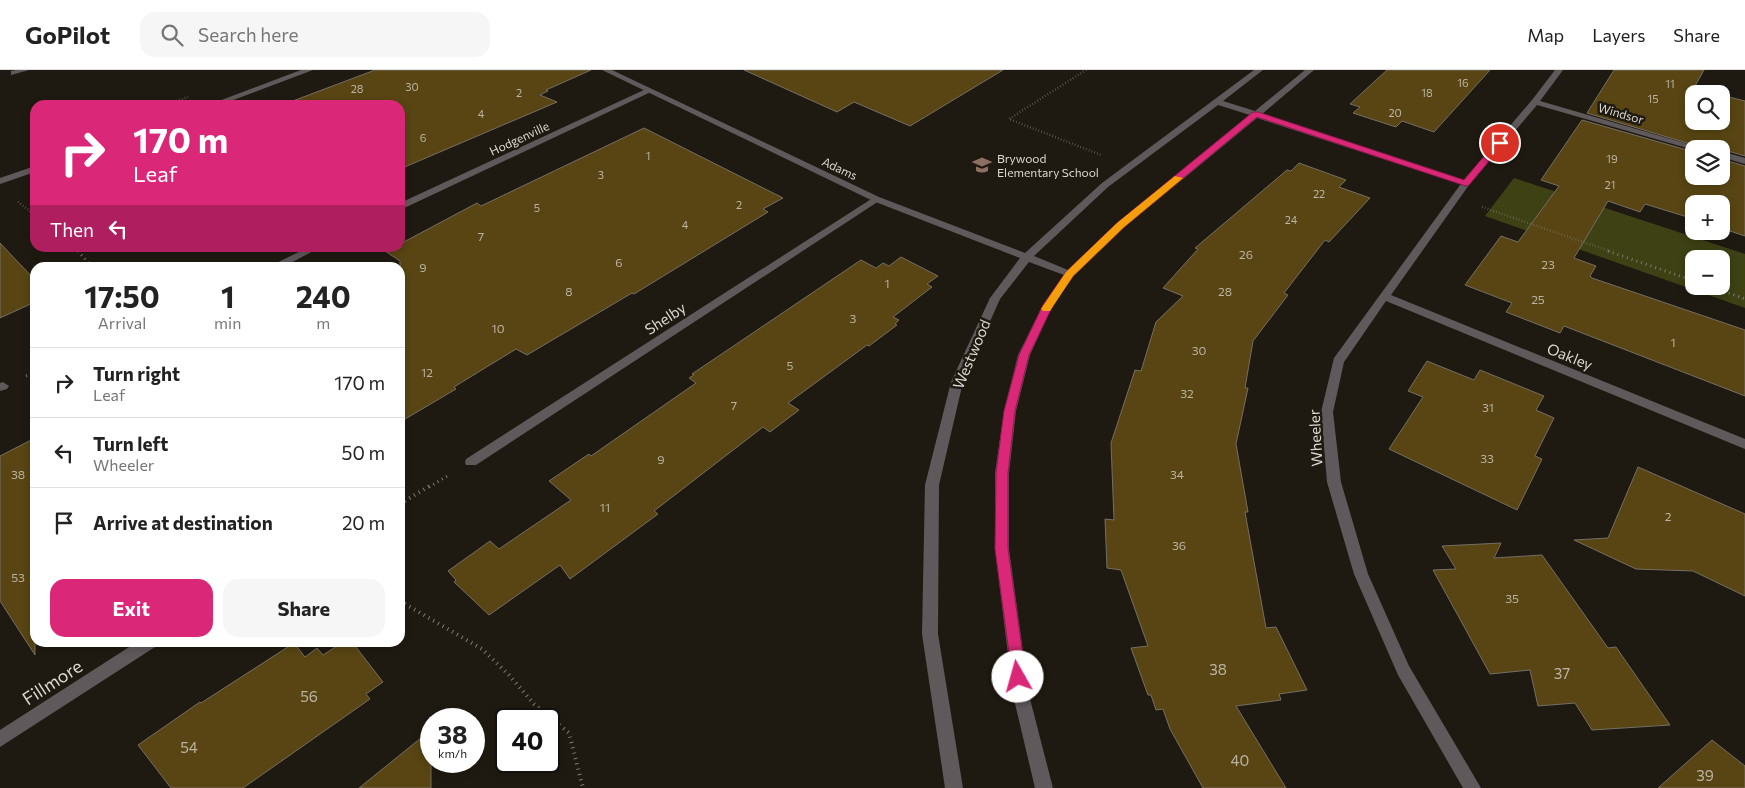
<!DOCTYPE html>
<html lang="en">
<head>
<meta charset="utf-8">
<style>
	:root { --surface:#fff; --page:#f6f6f6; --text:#222; --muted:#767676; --line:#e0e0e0; --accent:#db2777 }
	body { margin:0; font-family:Commissioner,sans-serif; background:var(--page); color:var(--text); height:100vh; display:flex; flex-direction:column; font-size:19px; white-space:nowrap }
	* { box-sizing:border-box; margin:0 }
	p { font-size:16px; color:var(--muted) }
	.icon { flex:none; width:28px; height:28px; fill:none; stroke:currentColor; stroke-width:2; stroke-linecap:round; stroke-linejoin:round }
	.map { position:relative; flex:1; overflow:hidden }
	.drawer { position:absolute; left:30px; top:192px; width:375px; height:385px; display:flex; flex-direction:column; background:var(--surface); border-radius:15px; box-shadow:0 2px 8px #0003 }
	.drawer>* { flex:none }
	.banner { position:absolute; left:30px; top:30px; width:375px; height:152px; border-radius:15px; box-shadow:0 2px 8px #0003; background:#db2777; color:#fff; overflow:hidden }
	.controls { position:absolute; left:1685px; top:15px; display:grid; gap:10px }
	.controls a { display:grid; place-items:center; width:45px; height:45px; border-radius:10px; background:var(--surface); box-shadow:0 2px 8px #0003; font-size:25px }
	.speed { position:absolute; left:420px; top:638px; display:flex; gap:10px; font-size:25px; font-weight:700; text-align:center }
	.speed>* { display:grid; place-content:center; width:65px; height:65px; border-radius:50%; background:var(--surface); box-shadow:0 2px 8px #0003; line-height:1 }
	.speed small { font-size:12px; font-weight:400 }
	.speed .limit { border:2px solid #111; border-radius:8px; background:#fff; color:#111 }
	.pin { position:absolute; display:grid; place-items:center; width:42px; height:42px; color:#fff; margin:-21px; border:2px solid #fff; border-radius:50%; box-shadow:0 1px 5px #0007 }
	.me { position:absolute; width:55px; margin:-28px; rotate:353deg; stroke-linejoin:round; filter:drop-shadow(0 0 4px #0008) }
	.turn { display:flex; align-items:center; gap:18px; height:105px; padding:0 20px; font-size:22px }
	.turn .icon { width:65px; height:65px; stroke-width:2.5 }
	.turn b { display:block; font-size:35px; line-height:42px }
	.then { display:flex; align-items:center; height:48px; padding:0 20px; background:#0003; gap:10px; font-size:19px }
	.eta { display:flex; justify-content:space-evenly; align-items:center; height:85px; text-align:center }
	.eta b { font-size:30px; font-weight:700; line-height:35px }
	.action { display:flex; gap:10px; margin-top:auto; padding:10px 20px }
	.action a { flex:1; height:58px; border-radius:15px; background:var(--accent); color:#fff; font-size:20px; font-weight:700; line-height:58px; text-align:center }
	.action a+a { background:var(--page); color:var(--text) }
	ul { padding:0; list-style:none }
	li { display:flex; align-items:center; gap:15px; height:70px; padding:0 20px; border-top:1px solid var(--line) }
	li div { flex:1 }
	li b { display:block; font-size:19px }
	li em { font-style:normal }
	header { display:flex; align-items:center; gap:30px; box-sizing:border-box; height:70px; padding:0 25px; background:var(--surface); border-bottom:1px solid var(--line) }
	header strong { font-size:24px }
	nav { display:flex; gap:28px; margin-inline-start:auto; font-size:18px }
	.search { width:350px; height:45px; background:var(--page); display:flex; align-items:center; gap:12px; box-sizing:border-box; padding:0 18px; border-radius:15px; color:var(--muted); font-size:19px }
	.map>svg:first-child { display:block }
	.green { fill:#3d4114; fill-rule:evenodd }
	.building { fill:#584513; stroke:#746f64 }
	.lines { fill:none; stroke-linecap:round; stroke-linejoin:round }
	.path-far2 { stroke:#7f7b73; stroke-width:2.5; stroke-dasharray:0.5 2.5; stroke-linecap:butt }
	.path-far1 { stroke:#7f7b73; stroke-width:3; stroke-dasharray:1 4; stroke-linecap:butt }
	.path { stroke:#7f7b73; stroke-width:4; stroke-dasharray:1 4.5; stroke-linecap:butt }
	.minor { fill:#60595b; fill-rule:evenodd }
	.tertiary { fill:#60595b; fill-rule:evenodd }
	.route { fill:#db2777; stroke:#8e194d }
	.slow { fill:#f59e0b }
	.labels { text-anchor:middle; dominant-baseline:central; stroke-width:5; stroke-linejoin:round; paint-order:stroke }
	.far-number-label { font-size:11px; fill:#bab3a2 }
	.far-street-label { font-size:12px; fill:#dbd8d1; stroke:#1f1a11 }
	.far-poi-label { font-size:12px; fill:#dbd8d1; stroke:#1f1a11; text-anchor:start }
	.number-label { font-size:12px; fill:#bab3a2 }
	.street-label { font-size:15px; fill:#dbd8d1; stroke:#1f1a11 }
	.near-number-label { font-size:15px; fill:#bab3a2 }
	.near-street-label { font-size:18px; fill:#dbd8d1; stroke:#1f1a11 }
</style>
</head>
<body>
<header>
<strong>GoPilot</strong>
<div class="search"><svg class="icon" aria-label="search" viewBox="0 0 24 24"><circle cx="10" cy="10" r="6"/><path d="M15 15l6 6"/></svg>Search here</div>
<nav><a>Map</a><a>Layers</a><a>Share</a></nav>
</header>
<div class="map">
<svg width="1745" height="718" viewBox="0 0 1745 718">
	<rect width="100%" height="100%" fill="#1f1a11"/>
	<path class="green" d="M1514,108L1745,184V238L1485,146ZM1694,189H1721V216H1694Z"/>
	<path class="building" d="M375,0H591L546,20L548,21L540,25L557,32L400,99V35H291L290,32Z
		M744,0H1003L910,56L854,32L837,42Z
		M1387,0H1490L1434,62L1402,51L1396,57L1353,43L1360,37L1350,34Z
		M1614,0H1704L1695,16L1718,24H1694V51H1721V25L1745,31V86L1721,79H1707L1587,43Z
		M1582,50L1694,82V106H1721V89L1745,96V166L1721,158V134H1694V149L1645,134L1640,142L1608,131L1574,188L1596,196L1590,206L1592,208L1745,260V326L1564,256L1560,263L1506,242L1512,233L1465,215L1501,166L1518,172L1559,116L1541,110Z
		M644,58L783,128L763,139L768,142L634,224L632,223L527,285L516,279L454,317L456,319L400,352V191L385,181L392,178H400V174L477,133L481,136Z
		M1299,93L1346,110L1339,117L1370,128L1329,172L1325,170L1284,223L1288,225L1253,271L1245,318H1248L1236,374L1248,442H1245L1266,558L1276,557L1307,620L1279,624L1281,630L1236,636L1286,718H1203L1170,659L1163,639L1156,640L1151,625H1148L1131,578L1148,576L1121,500L1107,498L1105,449L1114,450L1111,373L1135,300L1141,301L1156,252L1183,226L1163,218L1198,179L1195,178L1287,100L1291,101Z
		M0,173L35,210V232L0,248Z
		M901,187L938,206L927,214L932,217L893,247L899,250L895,254L897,255L869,276L867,275L788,333L799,340L770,362L763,357L654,441L658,444L570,509L560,495L489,545L454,512L456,510L448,501L490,471L499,479L571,430L549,411L589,384L591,386L696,313L689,308L694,305L692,304L861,190L876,198L883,193L889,196Z
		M1427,291L1474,310L1480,300L1544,326L1536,340L1554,348L1535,386L1542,389L1517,440L1389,379L1423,327L1408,321Z
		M35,368V585L0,531V386Z
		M1638,397L1745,444V526L1693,501L1636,499L1574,470L1608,468Z
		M1501,473L1494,488L1542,485L1608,578L1616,577L1670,655L1592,660L1575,633L1538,636L1530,600L1490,604L1433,500L1456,499L1442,476Z
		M343,572H352L383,612L366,624L370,629L243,718H171L138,675L200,632L201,633L294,573L305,587L317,578L323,585Z
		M431,660V718H359L411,676Z
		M1712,670L1745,696V718H1658Z"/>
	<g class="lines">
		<path class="path-far2" d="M1086,0L1009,49L1101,85
			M165,35L188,27
			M18,132L35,145
			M1482,137L1612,182
			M75,178L79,182"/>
		<path class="path-far1" d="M78,181L93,198
			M1608,181L1694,211
			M1710,216L1745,229
			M26,306L35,303
			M429,417L449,405"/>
		<path class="path" d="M400,434L431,415
			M400,531L482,579L509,605L534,634L569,663L583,718"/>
		<path class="minor" d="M16,0H29L11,5V1Z
			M1555,0H1563L1540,31L1705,79L1694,80L1537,35L1469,115L1391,225L1745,369V379L1386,231L1344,292L1333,342L1341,412L1368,504L1409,596L1481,718H1463L1398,605L1354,504L1327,412L1321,342L1334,288L1463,111L1532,30Z
			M646,19L653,21L400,140V133Z
			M1721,81L1745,88V94L1721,87Z
			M876,126L881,129L879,131L476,395H466L465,392L466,389Z
			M307,178H319L281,198H266Z
			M3,312L9,316L7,319L0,321V313Z
			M137,572H157L155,577L0,677V660Z"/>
		<path class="tertiary" d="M301,0H313L220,35H208Z
			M602,0H612L879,127L1025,183L1102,113L1254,0H1263L1223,31L1255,41L1305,0H1314L1262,44L1471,113L1469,115H1463L1257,48L1125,157L1074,206L1053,235L1030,285L1016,341L1009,403V479L1029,625L1053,718H1035L1013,625L995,479V403L1004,341L1018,285L1043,235L1064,205L1029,192L1000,229L963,312L939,415L938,564L963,718H945L922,564L925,415L951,312L990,228L1020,188L873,131ZM1218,35L1250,45L1117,153L1068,200L1034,186L1108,117Z
			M35,96V102L0,114V108Z"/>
	</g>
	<path class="route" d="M1253,42H1258L1464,110L1497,71L1504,73L1469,115L1466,116L1257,47L1124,157L1073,206L1053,235L1029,285L1015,341L1008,403V479L1026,607L1024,612L1018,614L1013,612L995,479L996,403L1004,341L1019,285L1043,235L1066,202L1117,153Z"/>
	<path class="slow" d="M1175,106L1183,108L1124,157L1073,206L1050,241H1043L1041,239L1066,202L1117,153Z"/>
	<defs>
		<g id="school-bare" transform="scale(1.5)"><path d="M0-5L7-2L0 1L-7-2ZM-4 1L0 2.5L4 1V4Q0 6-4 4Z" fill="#8d6e63" stroke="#1f1a11" stroke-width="2.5" paint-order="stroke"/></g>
	</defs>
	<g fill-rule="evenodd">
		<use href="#school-bare" x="982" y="95"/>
	</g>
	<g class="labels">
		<g class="far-number-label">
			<text x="1463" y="12">16</text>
			<text x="1670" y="13">11</text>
			<text x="412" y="16">30</text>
			<text x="357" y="18">28</text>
			<text x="519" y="22">2</text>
			<text x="1427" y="22">18</text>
			<text x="1653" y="28">15</text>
			<text x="1395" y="42">20</text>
			<text x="481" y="43">4</text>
			<text x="423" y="67">6</text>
			<text x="648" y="85">1</text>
			<text x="1612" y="88">19</text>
			<text x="601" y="104">3</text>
			<text x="1610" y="114">21</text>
			<text x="1319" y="123">22</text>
			<text x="739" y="134">2</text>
			<text x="537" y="137">5</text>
			<text x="1291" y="149">24</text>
			<text x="685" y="154">4</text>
		</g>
		<g class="far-street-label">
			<text transform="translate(1621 43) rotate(16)">Windsor</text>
			<text transform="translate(519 68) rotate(-25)">Hodgenville</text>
			<text transform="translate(840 98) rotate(25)">Adams</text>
		</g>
		<g class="far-poi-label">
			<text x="997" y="88">Brywood<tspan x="997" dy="14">Elementary School</tspan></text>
		</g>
		<g class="number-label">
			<text x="481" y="166">7</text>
			<text x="1246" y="184">26</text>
			<text x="619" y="192">6</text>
			<text x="1548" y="194">23</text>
			<text x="423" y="197">9</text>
			<text x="887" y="213">1</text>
			<text x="569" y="221">8</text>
			<text x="1225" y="221">28</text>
			<text x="1538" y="229">25</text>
			<text x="853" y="248">3</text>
			<text x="498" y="258">10</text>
			<text x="1673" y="272">1</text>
			<text x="1199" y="280">30</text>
			<text x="790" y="295">5</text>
			<text x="427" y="302">12</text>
			<text x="1187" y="323">32</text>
			<text x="734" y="335">7</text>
			<text x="1488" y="337">31</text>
			<text x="1487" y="388">33</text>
			<text x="661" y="389">9</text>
			<text x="18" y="404">38</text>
			<text x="1177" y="404">34</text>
			<text x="605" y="437">11</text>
			<text x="1668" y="446">2</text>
			<text x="1179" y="475">36</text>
			<text x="18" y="507">53</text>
			<text x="1512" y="528">35</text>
		</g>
		<g class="street-label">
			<text transform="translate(665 248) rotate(-33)">Shelby</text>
			<text transform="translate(971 284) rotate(-67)">Westwood</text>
			<text transform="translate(1570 286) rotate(22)">Oakley</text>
			<text transform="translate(1315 368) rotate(-93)">Wheeler</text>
		</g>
		<g class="near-number-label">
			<text x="1218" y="599">38</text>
			<text x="1562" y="603">37</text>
			<text x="309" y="626">56</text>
			<text x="189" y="677">54</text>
			<text x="1240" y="690">40</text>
			<text x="1705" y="705">39</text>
		</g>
		<g class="near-street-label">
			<text transform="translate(52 612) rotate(-33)">Fillmore</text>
		</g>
	</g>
</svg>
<div class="controls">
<a><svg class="icon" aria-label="search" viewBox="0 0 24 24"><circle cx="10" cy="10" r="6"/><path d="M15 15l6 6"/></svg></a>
<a><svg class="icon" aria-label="layers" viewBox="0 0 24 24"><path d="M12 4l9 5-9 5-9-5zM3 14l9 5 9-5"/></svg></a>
<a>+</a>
<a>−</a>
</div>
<div class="speed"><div>38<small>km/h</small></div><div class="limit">40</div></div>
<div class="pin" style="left:1500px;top:73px;background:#d93025"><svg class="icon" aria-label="arrive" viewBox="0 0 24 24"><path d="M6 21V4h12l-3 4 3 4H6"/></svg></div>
<svg class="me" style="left:1018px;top:607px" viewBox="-20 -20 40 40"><circle r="19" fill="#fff"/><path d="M0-13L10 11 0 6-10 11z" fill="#db2777"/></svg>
<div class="banner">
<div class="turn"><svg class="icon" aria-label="right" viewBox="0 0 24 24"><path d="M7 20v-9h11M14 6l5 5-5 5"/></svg><div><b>170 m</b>Leaf</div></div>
<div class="then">Then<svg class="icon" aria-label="left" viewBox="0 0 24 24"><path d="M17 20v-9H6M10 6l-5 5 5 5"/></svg></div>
</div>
<section class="drawer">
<div class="eta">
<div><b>17:50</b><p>Arrival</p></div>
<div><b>1</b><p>min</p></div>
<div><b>240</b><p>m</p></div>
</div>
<ul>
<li><svg class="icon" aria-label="right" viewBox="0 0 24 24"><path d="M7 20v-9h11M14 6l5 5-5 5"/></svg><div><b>Turn right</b><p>Leaf</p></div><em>170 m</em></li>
<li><svg class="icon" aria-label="left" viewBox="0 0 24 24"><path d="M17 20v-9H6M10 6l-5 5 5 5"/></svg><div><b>Turn left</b><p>Wheeler</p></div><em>50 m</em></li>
<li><svg class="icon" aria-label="arrive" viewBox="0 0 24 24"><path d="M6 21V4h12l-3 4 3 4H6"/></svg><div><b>Arrive at destination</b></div><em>20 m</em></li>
</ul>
<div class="action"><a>Exit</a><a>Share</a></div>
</section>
</div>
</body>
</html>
